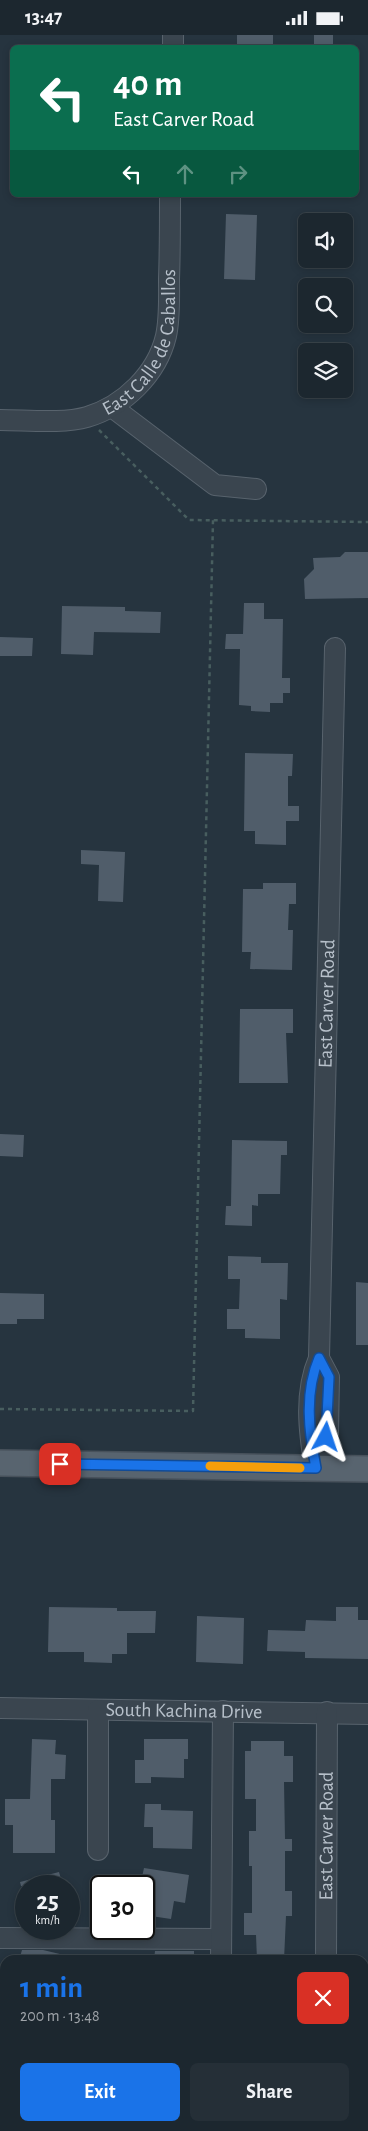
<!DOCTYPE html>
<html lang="en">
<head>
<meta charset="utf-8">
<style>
	:root { --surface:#1c272f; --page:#252f37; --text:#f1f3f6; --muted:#a0a5aa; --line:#3a444b; --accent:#1a73e8 }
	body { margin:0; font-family:"Alegreya Sans",sans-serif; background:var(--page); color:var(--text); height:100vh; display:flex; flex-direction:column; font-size:19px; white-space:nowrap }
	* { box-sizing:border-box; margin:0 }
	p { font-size:16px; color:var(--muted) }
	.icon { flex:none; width:28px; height:28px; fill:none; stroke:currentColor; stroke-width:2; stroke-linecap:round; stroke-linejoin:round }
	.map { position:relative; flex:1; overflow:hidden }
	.panel { position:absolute; left:0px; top:1920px; width:369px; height:176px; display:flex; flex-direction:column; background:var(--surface); border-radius:15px 15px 0 0; box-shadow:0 2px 8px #0003,0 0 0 1px var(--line) }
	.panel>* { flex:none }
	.banner { position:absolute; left:10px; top:10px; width:349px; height:152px; border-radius:8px; box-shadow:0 2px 8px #0003,0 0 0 1px var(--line); background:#0b6e4f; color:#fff; overflow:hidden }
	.buttons { position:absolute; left:298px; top:178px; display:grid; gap:10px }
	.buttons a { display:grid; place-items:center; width:55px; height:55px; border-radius:8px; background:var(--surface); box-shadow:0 2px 8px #0003,0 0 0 1px var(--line); font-size:25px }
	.speed { position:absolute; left:15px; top:1840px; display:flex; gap:10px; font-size:25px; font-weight:700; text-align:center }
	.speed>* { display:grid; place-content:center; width:65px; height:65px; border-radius:50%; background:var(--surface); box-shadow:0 2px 8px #0003,0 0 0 1px var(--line); line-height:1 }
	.speed small { font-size:12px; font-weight:400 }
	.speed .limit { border:2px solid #111; border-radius:8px; background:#fff; color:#111 }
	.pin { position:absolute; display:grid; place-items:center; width:42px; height:42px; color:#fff; margin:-21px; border-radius:10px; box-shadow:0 2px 8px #0006 }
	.me { position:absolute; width:55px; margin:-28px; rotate:5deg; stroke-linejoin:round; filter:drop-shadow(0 0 4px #0008) }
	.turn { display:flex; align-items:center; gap:18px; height:105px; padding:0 20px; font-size:22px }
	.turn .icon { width:65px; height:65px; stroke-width:2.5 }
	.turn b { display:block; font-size:35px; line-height:42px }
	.lanes { display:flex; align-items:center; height:48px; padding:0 20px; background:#0003; justify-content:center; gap:25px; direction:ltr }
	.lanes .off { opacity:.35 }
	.round { display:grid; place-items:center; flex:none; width:52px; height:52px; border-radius:8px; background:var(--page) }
	.overview { display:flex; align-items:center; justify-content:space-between; height:85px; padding:0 20px }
	h1 { font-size:30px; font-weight:700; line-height:38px; color:var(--accent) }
	.action { display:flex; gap:10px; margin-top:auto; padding:10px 20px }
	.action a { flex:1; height:58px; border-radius:8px; background:var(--accent); color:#fff; font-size:20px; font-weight:700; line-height:58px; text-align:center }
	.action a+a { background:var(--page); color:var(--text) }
	.status { display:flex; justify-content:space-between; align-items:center; height:35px; padding:0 25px; background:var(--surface); direction:ltr }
	.status svg { height:14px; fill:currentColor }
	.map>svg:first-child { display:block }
	.building { fill:#505d6a }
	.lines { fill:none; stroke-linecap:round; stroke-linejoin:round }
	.minor-casing { stroke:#58636d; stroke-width:22 }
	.major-casing { stroke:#47515b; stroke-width:28 }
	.path { stroke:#485e5f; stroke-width:2.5; stroke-dasharray:4 4; stroke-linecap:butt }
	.minor { stroke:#3a454f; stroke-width:20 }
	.major { stroke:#58646f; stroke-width:25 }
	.route-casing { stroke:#114b97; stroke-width:12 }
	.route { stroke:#1a73e8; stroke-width:9 }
	.slow { stroke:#f59e0b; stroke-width:9 }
	.labels { text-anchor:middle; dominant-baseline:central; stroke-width:4.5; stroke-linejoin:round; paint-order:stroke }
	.street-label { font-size:20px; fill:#b7c0ca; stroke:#1f2a34 }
</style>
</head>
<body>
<div class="status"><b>13:47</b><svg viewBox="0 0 49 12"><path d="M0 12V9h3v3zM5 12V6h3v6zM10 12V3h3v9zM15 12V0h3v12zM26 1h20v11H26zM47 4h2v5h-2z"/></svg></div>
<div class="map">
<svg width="368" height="2096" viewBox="0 0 368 2096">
	<rect width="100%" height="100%" fill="#26343f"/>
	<path class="building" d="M237,0H273V12H237Z
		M314,0H333V12H314Z
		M226,179L257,180L255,245L224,244Z
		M345,517H368V563L305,564L304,544L314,534L313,523L340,522Z
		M244,568H264V584H283L282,643H290V658H283V668H270V677L251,676V671L239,670L240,614H225L226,599H243Z
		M62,571L125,572V576L161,577L160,598L94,597L93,620L61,619Z
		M0,602L33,603L32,621H0Z
		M245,718L293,719L292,741H288V771H299V786H286V810L255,809V796H244Z
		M81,815L125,817L123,867L98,866L99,830L81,829Z
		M263,848H296V869H289L288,895H293L292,935L250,934L251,917H242L243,854H263Z
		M240,974H293V998H286L288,1048H239Z
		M0,1099L24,1100L23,1122L0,1121Z
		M232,1105L287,1106V1120H281L280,1159H258V1171L252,1170V1191L225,1190L226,1171H231Z
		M228,1221L261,1222V1228H288L287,1265L280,1264V1304L245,1303V1294H227V1274H239L240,1244H228Z
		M356,1247L368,1248V1310H356Z
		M0,1258L44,1259V1284H17V1289H0Z
		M49,1572L117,1573V1576H156L155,1598H127V1619H112V1628L84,1627V1617H48Z
		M336,1572H358V1585H368V1624L305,1623V1617L267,1616L268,1595L305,1596L306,1585L336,1586Z
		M197,1581L244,1583L243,1629L196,1627Z
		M32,1704L56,1705L55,1719L66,1720L65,1744H51V1785H55V1818H13V1790H5V1764H30Z
		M144,1704H188V1724H184V1743L151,1742V1748H135V1725H144Z
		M251,1706H284V1721H293V1747H284L285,1804H292V1816H285V1856H292V1881H286L284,1925H257L256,1900H244V1878H252V1831H249V1796H256V1764H245V1716H251Z
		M145,1769H161V1775L193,1776L192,1814L153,1813V1792H144Z
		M144,1833L189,1840L185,1868L174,1866L171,1884L144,1880V1851H140Z
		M59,1837L63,1851H21L20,1847Z
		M22,1915H43L64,1920L63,1925H19Z
		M155,1916H194V1925H154Z"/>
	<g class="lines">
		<g class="minor-casing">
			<g id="minor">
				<path d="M173,12V0"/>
				<path d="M112,372L215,450L256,454"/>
				<path id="s1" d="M0,385C26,385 63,389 87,382C124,371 157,339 166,301C170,283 169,262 169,244C170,216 170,188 170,160"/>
				<path d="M316,1432L328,1397L329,1342L319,1323"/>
				<path id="s2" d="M315,1433C309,1397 304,1358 319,1323L335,613"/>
				<path id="s3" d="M0,1673L368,1679"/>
				<path d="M98,1815V1675"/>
				<path d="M0,1903L221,1904"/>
				<path d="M221,1925L223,1676"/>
				<path id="s4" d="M326,1925L327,1677"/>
				<path d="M68,2096L71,2091"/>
				<path d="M220,2096V2091"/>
				<path d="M325,2096V2091"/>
			</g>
		</g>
		<g class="major-casing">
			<path id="major" d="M0,1428L368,1434"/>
		</g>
		<path class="path" d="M99,395L189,485L368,487
			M0,1374L193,1376L213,485"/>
		<use href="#minor" class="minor"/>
		<use href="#major" class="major"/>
	</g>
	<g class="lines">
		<g class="route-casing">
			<path id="route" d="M60,1429L316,1433C309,1397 304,1358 319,1323L329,1342L326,1402"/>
		</g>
		<use href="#route" class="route"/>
		<path class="slow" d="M210,1431L300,1433"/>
	</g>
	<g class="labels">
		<g class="street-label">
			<text stroke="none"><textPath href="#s1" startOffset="189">East Calle de Caballos</textPath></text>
			<text stroke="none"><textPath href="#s2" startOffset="466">East Carver Road</textPath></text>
			<text stroke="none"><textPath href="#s3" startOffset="184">South Kachina Drive</textPath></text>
			<text stroke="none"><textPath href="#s4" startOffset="124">East Carver Road</textPath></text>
		</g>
	</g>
</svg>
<div class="buttons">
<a><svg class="icon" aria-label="sound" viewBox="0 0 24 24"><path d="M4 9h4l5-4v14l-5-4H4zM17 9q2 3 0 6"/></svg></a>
<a><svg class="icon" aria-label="search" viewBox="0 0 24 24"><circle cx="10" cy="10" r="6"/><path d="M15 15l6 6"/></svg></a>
<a><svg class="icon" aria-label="layers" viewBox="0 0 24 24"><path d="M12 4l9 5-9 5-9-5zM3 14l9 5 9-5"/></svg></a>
</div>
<div class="speed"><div>25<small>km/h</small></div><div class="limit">30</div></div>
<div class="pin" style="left:60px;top:1429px;background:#d93025"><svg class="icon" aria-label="arrive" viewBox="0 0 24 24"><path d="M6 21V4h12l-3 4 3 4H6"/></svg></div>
<svg class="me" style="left:326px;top:1402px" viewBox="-20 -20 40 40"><path d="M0-17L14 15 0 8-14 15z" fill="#1a73e8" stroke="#fff" stroke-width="4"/></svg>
<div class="banner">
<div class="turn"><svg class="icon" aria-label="left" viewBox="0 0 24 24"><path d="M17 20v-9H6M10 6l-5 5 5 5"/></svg><div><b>40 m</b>East Carver Road</div></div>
<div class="lanes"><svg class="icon" aria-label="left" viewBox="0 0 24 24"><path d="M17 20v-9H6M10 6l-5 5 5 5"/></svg><svg class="icon off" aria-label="ahead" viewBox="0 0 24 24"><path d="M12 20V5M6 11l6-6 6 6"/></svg><svg class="icon off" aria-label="right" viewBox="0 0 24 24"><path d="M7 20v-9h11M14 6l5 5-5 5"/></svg></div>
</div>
<section class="panel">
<div class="overview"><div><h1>1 min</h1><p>200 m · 13:48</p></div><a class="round" style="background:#d93025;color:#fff"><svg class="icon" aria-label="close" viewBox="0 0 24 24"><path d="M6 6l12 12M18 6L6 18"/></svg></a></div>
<div class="action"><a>Exit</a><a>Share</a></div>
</section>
</div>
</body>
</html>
